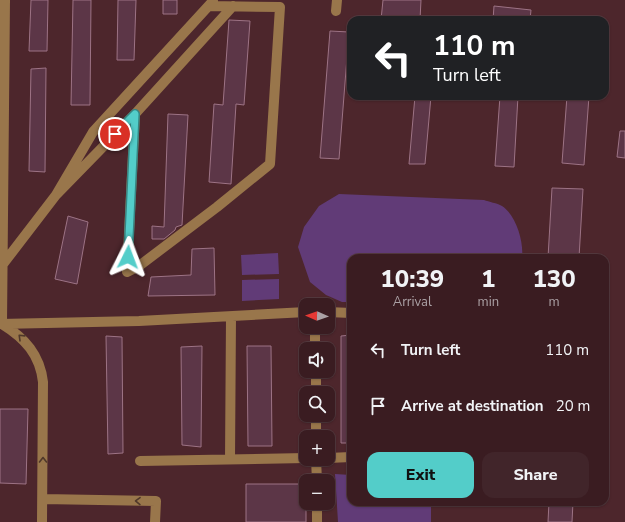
<!DOCTYPE html>
<html lang="en">
<head>
<meta charset="utf-8">
<style>
	:root { --surface:#3a1c21; --page:#41252a; --text:#f1f3f6; --muted:#aba1a5; --line:#543a3f; --accent:#53cdc9 }
	body { margin:0; font-family:"Nunito Sans",sans-serif; background:var(--page); color:var(--text); height:100vh; display:flex; flex-direction:column; font-size:15px; white-space:nowrap }
	* { box-sizing:border-box; margin:0 }
	p { font-size:13px; color:var(--muted) }
	.icon { flex:none; width:22px; height:22px; fill:none; stroke:currentColor; stroke-width:2; stroke-linecap:round; stroke-linejoin:round }
	.map { position:relative; flex:1; overflow:hidden }
	.side { position:absolute; left:347px; top:254px; width:262px; height:252px; display:flex; flex-direction:column; background:var(--surface); border-radius:12px; box-shadow:0 1px 3px #0004,0 0 0 1px var(--line) }
	.side>* { flex:none }
	.banner { position:absolute; left:347px; top:16px; width:262px; height:84px; border-radius:12px; box-shadow:0 1px 3px #0004,0 0 0 1px var(--line); background:#202124; color:#fff; overflow:hidden }
	.needle { width:26px; rotate:272deg }
	.fabs { position:absolute; left:299px; top:298px; display:grid; gap:8px }
	.fabs a { display:grid; place-items:center; width:36px; height:36px; border-radius:8px; background:var(--surface); box-shadow:0 1px 3px #0004,0 0 0 1px var(--line); font-size:20px }
	.pin { position:absolute; display:grid; place-items:center; width:34px; height:34px; color:#fff; margin:-17px; border:2px solid #fff; border-radius:50%; box-shadow:0 1px 4px #0007 }
	.me { position:absolute; width:44px; margin:-22px; rotate:3deg; stroke-linejoin:round; filter:drop-shadow(0 0 3px #0008) }
	.turn { display:flex; align-items:center; gap:14px; height:84px; padding:0 20px; font-size:18px }
	.turn .icon { width:52px; height:52px; stroke-width:2.5 }
	.turn b { display:block; font-size:28px; line-height:34px }
	.eta { display:flex; justify-content:space-evenly; align-items:center; height:68px; text-align:center }
	.eta b { font-size:24px; font-weight:800; line-height:28px }
	.button { display:flex; gap:8px; margin-top:auto; padding:8px 20px }
	.button a { flex:1; height:46px; border-radius:12px; background:var(--accent); color:#111; font-size:16px; font-weight:800; line-height:46px; text-align:center }
	.button a+a { background:var(--page); color:var(--text) }
	ul { padding:0; list-style:none }
	li { display:flex; align-items:center; gap:12px; height:56px; padding:0 20px }
	li div { flex:1 }
	li b { display:block; font-size:15px }
	li em { font-style:normal }
	.map>svg:first-child { display:block }
	.green { fill:#613b77 }
	.building { fill:#5c3647; stroke:#9d7385 }
	.lines { fill:none; stroke-linecap:round; stroke-linejoin:round }
	.minor { stroke:#99764b; stroke-width:10 }
	.oneway { stroke:#50382a }
	.route-casing { stroke:#368583; stroke-width:10 }
	.route { stroke:#53cdc9; stroke-width:7 }
</style>
</head>
<body>
<div class="map">
<svg width="625" height="522" viewBox="0 0 625 522">
	<rect width="100%" height="100%" fill="#4d262c"/>
	<path class="green" d="M339,194L484,200C489,202 497,203 502,206C516,215 524,242 522,258H351V302H342L326,295L310,282L298,247L304,227L319,206Z
		M278,253L279,274L242,275L241,255Z
		M279,279V299L242,301V280Z
		M335,474L351,475V502H431V522H338Z"/>
	<path class="building" d="M31,0H48L47,51H29Z
		M73,0H91L90,105H71Z
		M118,0H136L134,60H117Z
		M163,0H177V14H163Z
		M383,0H421L420,20H381Z
		M494,6L531,10L530,20H493Z
		M229,20L250,21L244,105L236,104L231,184L209,182L214,104L223,105Z
		M330,31L349,32L339,159L320,158Z
		M46,68L45,172L29,171L31,69Z
		M415,96H431L425,164H409Z
		M500,96H518L514,167L495,166Z
		M567,96H589L584,165L562,163Z
		M168,114L188,115L182,225L176,227L175,230L164,239H152V226L164,227Z
		M620,131H625V158L617,157Z
		M552,188L583,189L579,258H548Z
		M68,216L88,222L77,284L55,279Z
		M214,248L215,295L148,296L151,277L191,275L192,249Z
		M351,335V443H341V336Z
		M106,336L122,337L123,453L108,454Z
		M202,346L201,447L182,445L181,347Z
		M247,346H271L272,446H248Z
		M0,409H28L26,484L0,483Z
		M246,484H306V522H246Z
		M549,502H573L572,522H548Z"/>
	<g class="lines">
		<path class="minor" d="M336,11L337,0
			M135,114L233,6
			M56,195L135,114L127,272L139,266L217,207L270,164L280,7L209,6
			M0,268L56,195L93,132L213,1
			M328,312L351,313
			M0,324L139,321L306,312
			M2,324L5,0
			M2,324C25,338 40,355 43,382L42,522
			M315,327V349
			M316,371V393
			M316,415V437
			M328,458L351,457
			M230,459L231,317
			M316,459L317,481
			M140,461L306,458
			M43,499L156,501L155,522
			M317,503V522"/>
	</g>
	<defs><path id="oneway-chevron" d="M-2-3.5L2.5 0L-2 3.5" fill="none" stroke-width="1.6" stroke-linecap="round" stroke-linejoin="round"/></defs>
	<g class="oneway">
		<use href="#oneway-chevron" transform="translate(21 337) rotate(-136)"/>
		<use href="#oneway-chevron" transform="translate(43 460) rotate(-90)"/>
		<use href="#oneway-chevron" transform="translate(138 501) rotate(-179)"/>
	</g>
	<g class="lines">
		<g class="route-casing">
			<path id="route" d="M115,134L135,114L128,257"/>
		</g>
		<use href="#route" class="route"/>
	</g>
</svg>
<div class="fabs">
<a><svg class="needle" viewBox="-14 -14 28 28"><path d="M0-13l5 13h-10z" fill="#e53935"/><path d="M0 13l5-13h-10z" fill="#aba1a5"/></svg></a>
<a><svg class="icon" aria-label="sound" viewBox="0 0 24 24"><path d="M4 9h4l5-4v14l-5-4H4zM17 9q2 3 0 6"/></svg></a>
<a><svg class="icon" aria-label="search" viewBox="0 0 24 24"><circle cx="10" cy="10" r="6"/><path d="M15 15l6 6"/></svg></a>
<a>+</a>
<a>−</a>
</div>
<div class="pin" style="left:115px;top:134px;background:#d93025"><svg class="icon" aria-label="arrive" viewBox="0 0 24 24"><path d="M6 21V4h12l-3 4 3 4H6"/></svg></div>
<svg class="me" style="left:128px;top:257px" viewBox="-20 -20 40 40"><path d="M0-17L14 15 0 8-14 15z" fill="#53cdc9" stroke="#fff" stroke-width="4"/></svg>
<div class="banner">
<div class="turn"><svg class="icon" aria-label="left" viewBox="0 0 24 24"><path d="M17 20v-9H6M10 6l-5 5 5 5"/></svg><div><b>110 m</b>Turn left</div></div>
</div>
<section class="side">
<div class="eta">
<div><b>10:39</b><p>Arrival</p></div>
<div><b>1</b><p>min</p></div>
<div><b>130</b><p>m</p></div>
</div>
<ul>
<li><svg class="icon" aria-label="left" viewBox="0 0 24 24"><path d="M17 20v-9H6M10 6l-5 5 5 5"/></svg><div><b>Turn left</b></div><em>110 m</em></li>
<li><svg class="icon" aria-label="arrive" viewBox="0 0 24 24"><path d="M6 21V4h12l-3 4 3 4H6"/></svg><div><b>Arrive at destination</b></div><em>20 m</em></li>
</ul>
<div class="button"><a>Exit</a><a>Share</a></div>
</section>
</div>
</body>
</html>
